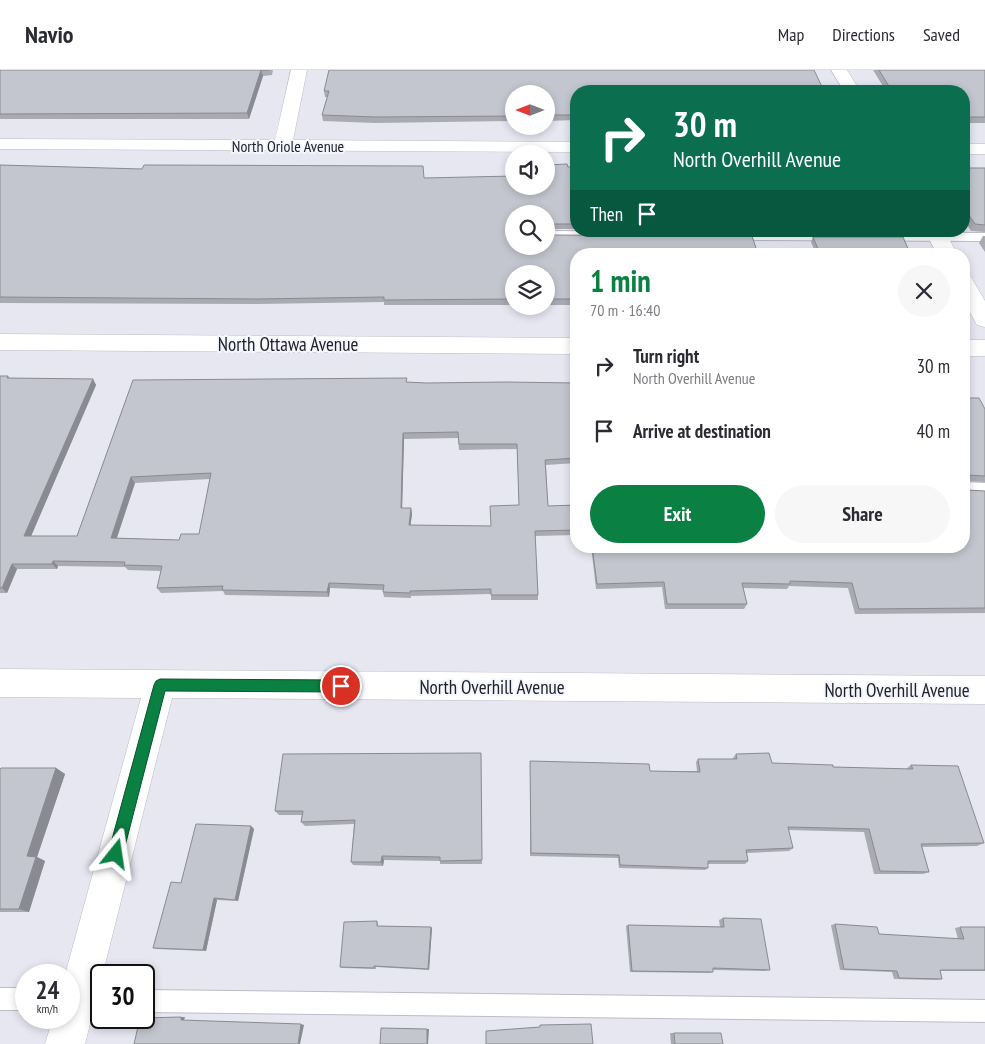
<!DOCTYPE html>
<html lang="en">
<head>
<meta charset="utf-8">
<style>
	:root { --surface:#fff; --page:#f7f7f7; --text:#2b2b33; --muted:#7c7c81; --line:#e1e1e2; --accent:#0b8043 }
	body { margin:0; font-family:"PT Sans Narrow",sans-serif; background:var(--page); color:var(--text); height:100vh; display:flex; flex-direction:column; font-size:19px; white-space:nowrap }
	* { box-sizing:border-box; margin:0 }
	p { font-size:16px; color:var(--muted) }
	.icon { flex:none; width:28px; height:28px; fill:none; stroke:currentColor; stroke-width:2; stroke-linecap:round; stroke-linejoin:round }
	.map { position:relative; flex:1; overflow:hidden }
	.side { position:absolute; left:570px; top:178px; width:400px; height:305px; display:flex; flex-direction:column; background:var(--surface); border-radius:20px; box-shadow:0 2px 8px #0003 }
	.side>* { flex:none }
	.hud { position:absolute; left:570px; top:15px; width:400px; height:152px; border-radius:20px; box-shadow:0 2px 8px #0003; background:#0b6e4f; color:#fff; overflow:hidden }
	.needle { width:32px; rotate:270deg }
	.controls { position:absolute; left:505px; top:15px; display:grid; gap:10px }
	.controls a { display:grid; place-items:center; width:50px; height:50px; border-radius:50%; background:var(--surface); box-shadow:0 2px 8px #0003; font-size:25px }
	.speed { position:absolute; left:15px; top:894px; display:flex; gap:10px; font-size:25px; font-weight:700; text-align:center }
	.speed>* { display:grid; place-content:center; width:65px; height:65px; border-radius:50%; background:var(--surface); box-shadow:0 2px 8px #0003; line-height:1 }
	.speed small { font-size:12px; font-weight:400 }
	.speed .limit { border:2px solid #111; border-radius:8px; background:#fff; color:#111 }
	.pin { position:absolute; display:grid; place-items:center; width:42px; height:42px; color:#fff; margin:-21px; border:2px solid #fff; border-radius:50%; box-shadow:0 1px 5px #0007 }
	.me { position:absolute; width:55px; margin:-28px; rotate:15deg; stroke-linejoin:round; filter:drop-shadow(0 0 4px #0008) }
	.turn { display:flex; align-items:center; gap:18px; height:105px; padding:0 20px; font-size:22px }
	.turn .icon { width:65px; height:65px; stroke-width:2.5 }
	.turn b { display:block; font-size:35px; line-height:42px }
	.then { display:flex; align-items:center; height:48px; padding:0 20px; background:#0003; gap:10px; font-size:19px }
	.round { display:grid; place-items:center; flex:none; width:52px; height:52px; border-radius:26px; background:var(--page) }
	.headline { display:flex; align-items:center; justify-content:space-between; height:85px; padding:0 20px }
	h1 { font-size:30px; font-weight:800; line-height:38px; color:var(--accent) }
	.action { display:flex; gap:10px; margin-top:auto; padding:10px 20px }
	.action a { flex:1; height:58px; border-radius:30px; background:var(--accent); color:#fff; font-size:20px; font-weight:800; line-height:58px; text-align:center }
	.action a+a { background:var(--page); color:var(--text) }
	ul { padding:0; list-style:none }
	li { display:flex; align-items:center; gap:15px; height:65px; padding:0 20px }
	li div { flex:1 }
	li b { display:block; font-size:19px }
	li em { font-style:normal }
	header { display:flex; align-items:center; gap:30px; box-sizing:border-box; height:70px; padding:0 25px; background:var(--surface); border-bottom:1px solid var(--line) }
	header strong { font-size:24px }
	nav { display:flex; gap:28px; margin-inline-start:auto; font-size:18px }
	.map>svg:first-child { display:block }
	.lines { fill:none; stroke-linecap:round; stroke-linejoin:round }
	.service-casing { stroke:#bbbcc6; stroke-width:2 }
	.minor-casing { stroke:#bbbcc6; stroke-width:1 }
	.service { fill:#fff; fill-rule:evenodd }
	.minor { fill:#fff; fill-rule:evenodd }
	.wall { fill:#a9aab2; fill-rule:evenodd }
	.shaded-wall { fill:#898b91 }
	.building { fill:#c4c6cf; stroke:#898b91; fill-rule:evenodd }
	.route { fill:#0b8043; stroke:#07532c }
	.labels { text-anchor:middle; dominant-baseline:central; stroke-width:4; stroke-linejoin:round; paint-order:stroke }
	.far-street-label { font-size:16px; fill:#212225; stroke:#f3f5ff }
	.street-label { font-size:19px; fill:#212225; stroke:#f3f5ff }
</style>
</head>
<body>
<header>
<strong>Navio</strong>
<nav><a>Map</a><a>Directions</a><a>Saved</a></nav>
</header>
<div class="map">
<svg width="985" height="974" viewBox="0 0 985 974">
	<rect width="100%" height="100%" fill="#e6e7f1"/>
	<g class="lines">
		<g class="service-casing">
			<path id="service" d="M546,161L985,163V171L546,169Z
				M964,412L985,413V425L964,424Z
				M0,918H26V940H0Z
				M69,919L101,920V942L69,941Z
				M144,920L985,930V952L144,942Z"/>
		</g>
		<g class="minor-casing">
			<path id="minor" d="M291,0H307L293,70L576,72V82L0,79V69L275,70Z
				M831,0H847L860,21H844Z
				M964,74H985V84H964Z
				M925,161H945L957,184H937Z
				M964,205L971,207L985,231V257L977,255L964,231Z
				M0,264L576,268V284L0,280Z
				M964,270H985V286H964Z
				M0,599L985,606V634L172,628L85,974H45L53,948H69V905H65L141,628L0,627Z"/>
		</g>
		<use href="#service" class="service"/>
		<use href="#minor" class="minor"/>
	</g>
	<path class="wall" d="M0,0H273L272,5L263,6L249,49H0Z
		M873,0H985V53H964V21H886Z
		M324,21H576V50L546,51V24H514V51L375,53L323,51L322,45L327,27H325Z
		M0,95L424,108L514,116L568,97H576V159H546V144L514,176L576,184V235H546V204H514V235H384V232L258,234L0,233Z
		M964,98H985V162L971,161L964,150Z
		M983,166H985V182L979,173Z
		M813,167L909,181L908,184H816L811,172Z
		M0,306H8L10,308L93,309L96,315L31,466H77L133,310L407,312L426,313H576V358H572L576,381V393L546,395L548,436L576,435V465L535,466L538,525V530H491V524L411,526V528L384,527L383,522V520L330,518L329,527L225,525L223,521L161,523L157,518L161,501L128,500L125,497L58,496L57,499H17L7,523H0ZM458,368L459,380L517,379L519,435L491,456L410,455L412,444L411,438H402L404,369ZM210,409L199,464L179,470L117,468L135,413Z
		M966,328L985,339V412L967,411V420L985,421V543L855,544L848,518L789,516L787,519L743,518L747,534L744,539H665L662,517L596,519L591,476H964Z
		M481,683L482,794H440V791L384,790L383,796L353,795L351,792L354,754L305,756L301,752L302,745H279L275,741Z
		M736,684L772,693L833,697L906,699L911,695L984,773L977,776L922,777L929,802L923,804H874L864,762L788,760L793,778L789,781L747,783L748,791L745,794H708V798L705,800L619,798L618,788L530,786V691L650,701H697L696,692L698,689H733V688Z
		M56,698L65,704L37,787L45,791L29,842H0V700Z
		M251,756L254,759L238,831L217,830L206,881L157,879L153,878Z
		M723,848L770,900L765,901L713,900V902L710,903L630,902L626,856L628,855L720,857L719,850Z
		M377,851L378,853V856L432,858L429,900L376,897V899L342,898L340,897Z
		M835,854L879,864L958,869L955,858L960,857H985V901H940L942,909L937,910L894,909L892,902L840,900L831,855Z
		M670,963H674L723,974H671Z"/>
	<path class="shaded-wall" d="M261,0L263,6L249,49L247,43Z
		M93,309L96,315L29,471L24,466Z
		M403,363L404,369L402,443L401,438Z
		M131,407L135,413L115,473L111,468Z
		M411,438L412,444L410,460L409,455Z
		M53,491L58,496L57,499L52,494Z
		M12,494L17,499L7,523L2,518Z
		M329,513L330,518L329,527L327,522Z
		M56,698L65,704L37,787L45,791L29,842L19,839L27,786Z
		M251,756L254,759L238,831L235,830Z
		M382,786L384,790L383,796L381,792Z
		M214,828L217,830L206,881L203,880Z
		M431,857L432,858L429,900L428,899Z
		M181,947H185L184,950H181Z
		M301,954L304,955L300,974H298Z
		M427,959H429L428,974H427Z"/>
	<path class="building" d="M0,0H269H261L247,43L0,44Z
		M329,0H814L824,21H576V45H546V24H514V46L375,47L322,45L329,21H324Z
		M879,0H985V47H964V21H892Z
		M567,94L568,97H576V154H546V144H514V176H546V165L752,166L758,184H576V229H546V204H514V229L384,230V227L256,229L0,227V95L142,99L144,95L423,96L424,108L514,106V116H546V95Z
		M964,98H985V155L975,154L964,138Z
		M813,167H903L909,181H904L906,184H820Z
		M0,306H8L7,308L93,309L24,466H77L133,310L407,308L406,312L426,313L505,312L576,313V352H571L576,381V388L545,390L548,436L576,435V460L535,461L538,525H491V519L410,521V523L383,522L384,515L329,513L327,522L222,520L223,516L157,518L162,496L124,495L125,492L53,491L52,494H12L2,518H0ZM458,362L459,374H517L519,435L490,436L491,456L409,455L411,438H401L403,363ZM211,403L199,464H181L179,470L111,468L131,407Z
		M964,323L966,328H979L985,339V406L967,405V420L985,421V538L859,539L852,513L790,511V514L742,513L747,534H667L664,512L597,514L592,476H964Z
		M481,683L482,790L440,791V787L382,786L381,792H351L355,750L301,752L303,741H275L283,684Z
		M769,683L772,693L833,695V697L913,699L911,695L958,696L984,773L921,774L929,802L880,801L869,759L788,757L793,778L746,780L748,791H708V798L620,795L619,785L531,783L530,691L649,694L650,701L700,702L698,689H737L736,684Z
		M1,698H56L27,786L36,787L19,839H0V700Z
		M196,754L251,756L235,830L214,828L203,880L153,878L171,812L181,813Z
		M723,848L761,849L770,900L713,898V902L632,901L628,855L724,857Z
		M377,851V856L431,857L428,899L374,896V898L340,897L344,852Z
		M835,854L877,857L879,864L964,869L960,857H985V900H940L942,909L899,908L897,901L844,899Z
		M181,947V950L301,954L298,974H134L140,948Z
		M591,954L593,974H486V961L540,957V955Z
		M381,958L427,959V974H380Z
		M674,963H721L723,974H675Z"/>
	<path class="route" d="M160,609L341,610L345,612L347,616L345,620L341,622L165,621L123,784L121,789L116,791L110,789L108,784L154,615L156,611Z"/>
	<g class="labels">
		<g class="far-street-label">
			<text x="288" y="76">North Oriole Avenue</text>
		</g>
		<g class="street-label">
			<text x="288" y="274">North Ottawa Avenue</text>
			<text x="492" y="617">North Overhill Avenue</text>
			<text x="897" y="620">North Overhill Avenue</text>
		</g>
	</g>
</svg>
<div class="controls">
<a><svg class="needle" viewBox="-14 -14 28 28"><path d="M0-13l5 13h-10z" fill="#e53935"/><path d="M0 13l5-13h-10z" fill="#7c7c81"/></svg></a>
<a><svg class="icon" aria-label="sound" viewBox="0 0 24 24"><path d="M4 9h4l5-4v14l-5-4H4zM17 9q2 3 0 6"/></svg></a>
<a><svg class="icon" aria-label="search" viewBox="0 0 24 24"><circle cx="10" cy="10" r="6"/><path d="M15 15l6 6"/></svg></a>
<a><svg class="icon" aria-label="layers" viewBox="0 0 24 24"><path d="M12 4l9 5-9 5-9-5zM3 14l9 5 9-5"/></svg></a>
</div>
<div class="speed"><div>24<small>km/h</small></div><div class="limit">30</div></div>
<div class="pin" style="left:341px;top:616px;background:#d93025"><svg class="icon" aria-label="arrive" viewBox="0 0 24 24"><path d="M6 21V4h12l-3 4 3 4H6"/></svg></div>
<svg class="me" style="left:116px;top:784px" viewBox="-20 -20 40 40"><path d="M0-17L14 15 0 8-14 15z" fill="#0b8043" stroke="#fff" stroke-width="4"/></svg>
<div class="hud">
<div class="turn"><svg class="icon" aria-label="right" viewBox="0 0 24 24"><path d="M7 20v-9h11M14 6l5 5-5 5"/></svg><div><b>30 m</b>North Overhill Avenue</div></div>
<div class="then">Then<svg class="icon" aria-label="arrive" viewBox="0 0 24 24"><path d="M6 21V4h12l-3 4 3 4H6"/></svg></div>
</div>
<section class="side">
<div class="headline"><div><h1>1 min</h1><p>70 m · 16:40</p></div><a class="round"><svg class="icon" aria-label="close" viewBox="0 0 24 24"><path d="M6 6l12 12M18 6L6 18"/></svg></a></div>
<ul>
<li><svg class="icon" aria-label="right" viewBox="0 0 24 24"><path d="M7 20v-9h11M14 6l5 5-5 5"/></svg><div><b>Turn right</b><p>North Overhill Avenue</p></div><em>30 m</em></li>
<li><svg class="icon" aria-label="arrive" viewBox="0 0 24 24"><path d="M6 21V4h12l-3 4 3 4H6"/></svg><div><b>Arrive at destination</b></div><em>40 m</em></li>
</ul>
<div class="action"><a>Exit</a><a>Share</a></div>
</section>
</div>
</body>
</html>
